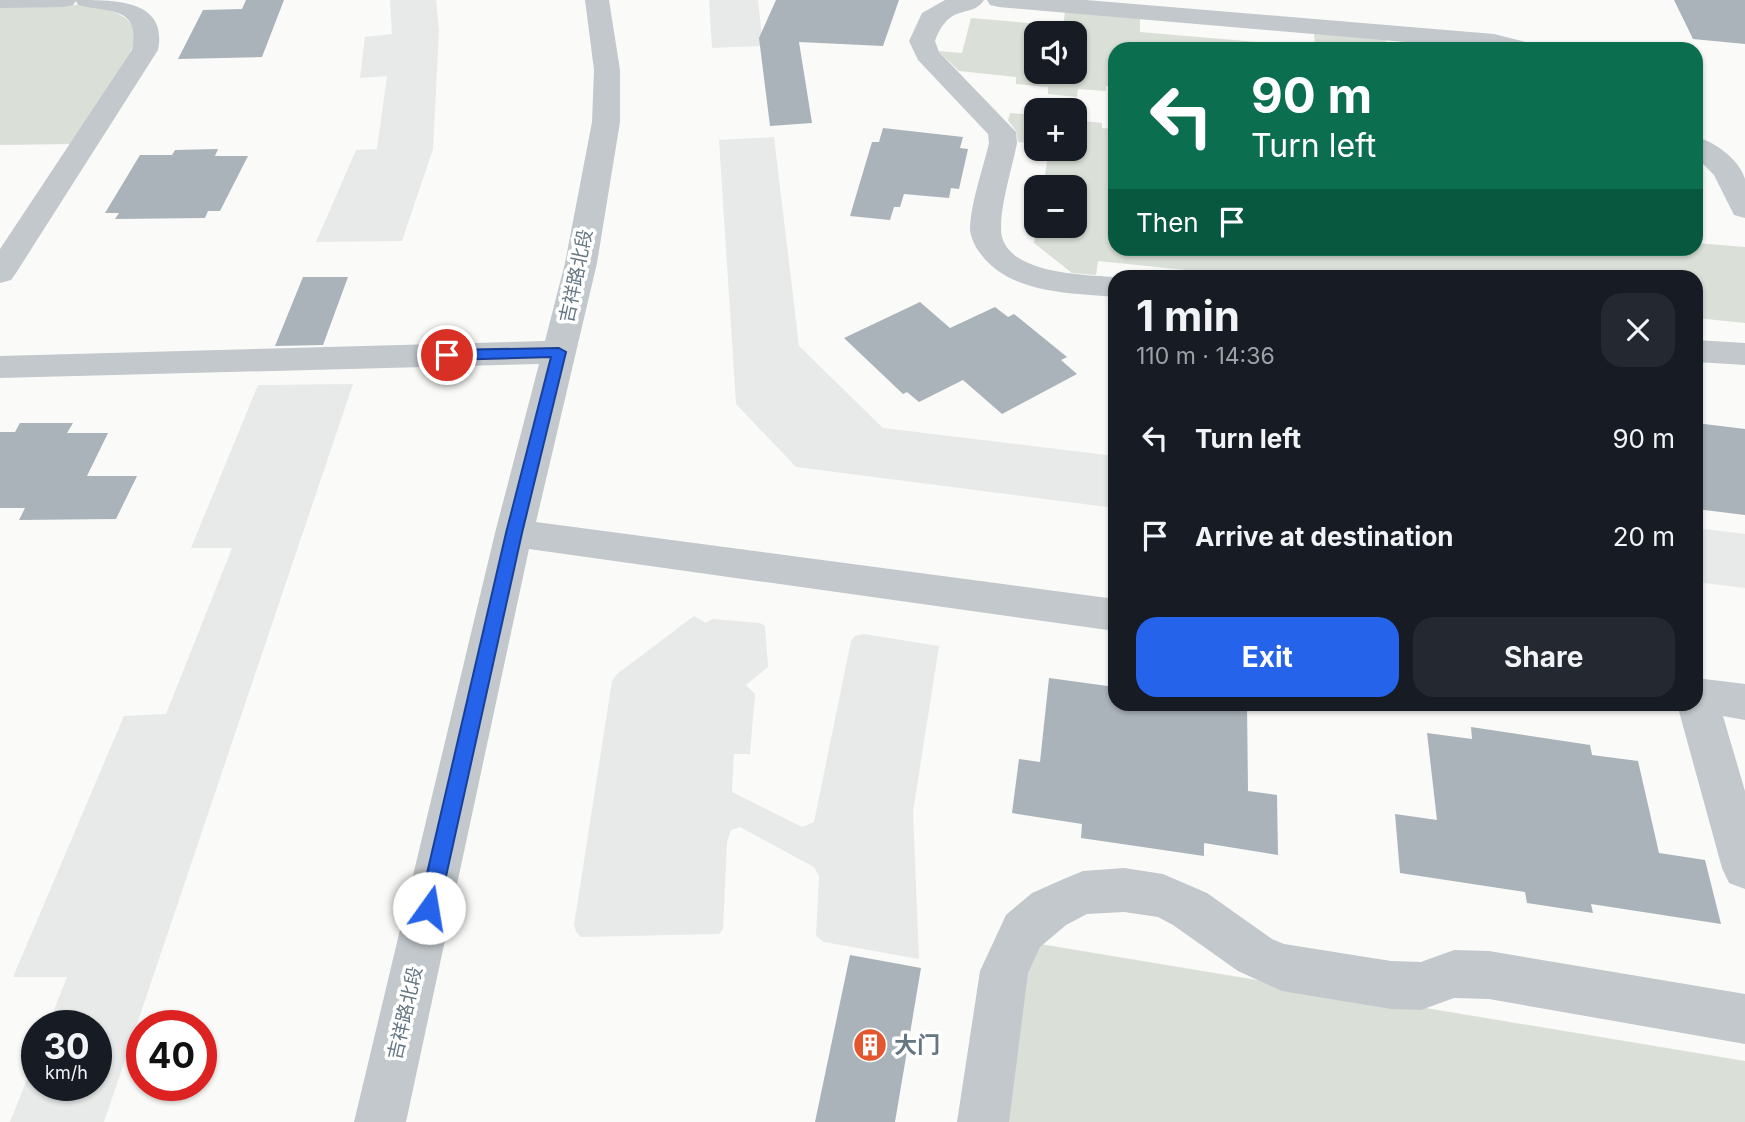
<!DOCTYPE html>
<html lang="en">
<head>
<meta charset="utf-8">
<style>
	:root { --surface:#171b24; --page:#242831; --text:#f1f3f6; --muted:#9ea1a6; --accent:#2563eb }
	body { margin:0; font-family:Inter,"Noto Sans SC",sans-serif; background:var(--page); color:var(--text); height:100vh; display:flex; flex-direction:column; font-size:26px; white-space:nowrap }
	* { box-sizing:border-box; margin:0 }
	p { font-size:23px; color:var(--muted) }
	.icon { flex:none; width:38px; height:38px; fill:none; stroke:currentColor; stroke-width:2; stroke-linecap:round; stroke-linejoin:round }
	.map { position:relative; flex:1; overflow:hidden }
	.details { position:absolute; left:1108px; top:270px; width:595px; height:441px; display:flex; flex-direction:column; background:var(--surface); border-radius:21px; box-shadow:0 2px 5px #0004 }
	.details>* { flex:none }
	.hud { position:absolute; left:1108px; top:42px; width:595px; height:214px; border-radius:21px; box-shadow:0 2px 5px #0004; background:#0b6e4f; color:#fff; overflow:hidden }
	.buttons { position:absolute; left:1024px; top:21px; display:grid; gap:14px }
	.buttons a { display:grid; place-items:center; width:63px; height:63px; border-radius:14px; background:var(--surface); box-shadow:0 2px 5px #0004; font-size:35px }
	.speed { position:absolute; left:21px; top:1010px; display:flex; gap:14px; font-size:35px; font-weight:700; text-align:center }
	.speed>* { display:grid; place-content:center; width:91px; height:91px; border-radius:50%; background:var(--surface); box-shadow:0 2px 5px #0004; line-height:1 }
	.speed small { font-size:18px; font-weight:400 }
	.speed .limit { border:10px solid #d22; background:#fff; color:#111 }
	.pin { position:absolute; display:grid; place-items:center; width:60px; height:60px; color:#fff; margin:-30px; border:4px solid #fff; border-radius:50%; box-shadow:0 2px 7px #0007 }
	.me { position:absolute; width:77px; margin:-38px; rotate:13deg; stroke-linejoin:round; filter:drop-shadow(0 0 5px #0008) }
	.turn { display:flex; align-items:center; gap:24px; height:147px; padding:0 28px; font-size:32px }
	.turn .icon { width:91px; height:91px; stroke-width:2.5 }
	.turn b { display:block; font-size:49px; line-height:60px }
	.then { display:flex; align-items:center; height:66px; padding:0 28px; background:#0003; gap:14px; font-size:26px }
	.round { display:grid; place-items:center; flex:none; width:74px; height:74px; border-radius:21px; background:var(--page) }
	.head { display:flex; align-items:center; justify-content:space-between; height:119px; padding:0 28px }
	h1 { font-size:42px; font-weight:700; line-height:52px }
	.cta { display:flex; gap:14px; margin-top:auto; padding:14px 28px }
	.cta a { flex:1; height:80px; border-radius:21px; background:var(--accent); color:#fff; font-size:28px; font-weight:700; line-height:80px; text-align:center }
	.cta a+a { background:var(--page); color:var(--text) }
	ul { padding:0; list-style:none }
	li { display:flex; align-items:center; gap:21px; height:98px; padding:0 28px }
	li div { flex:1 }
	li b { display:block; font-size:26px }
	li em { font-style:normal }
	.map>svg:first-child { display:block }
	.built { fill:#e8e9e9 }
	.green { fill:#dadfd7; fill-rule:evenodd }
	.building { fill:#aab3b9 }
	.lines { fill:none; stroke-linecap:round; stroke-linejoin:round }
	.minor { fill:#c3c8cc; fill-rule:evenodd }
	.route { fill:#2563eb; stroke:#184099; stroke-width:2 }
	.labels { text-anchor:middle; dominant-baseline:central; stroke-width:7; stroke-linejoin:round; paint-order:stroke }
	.street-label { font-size:19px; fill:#657683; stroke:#fff }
	.near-poi-label { font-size:23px; font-weight:bold; fill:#657683; stroke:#fff; text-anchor:start }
</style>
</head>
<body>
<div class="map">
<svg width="1745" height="1122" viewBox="0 0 1745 1122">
	<rect width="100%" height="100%" fill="#fafaf8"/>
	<path class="built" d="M390,0H436L439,31L433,149L402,241L316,242L356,150L377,149L387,76L360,78L365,37L392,34Z
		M709,0H758L763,46L712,48Z
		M774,137L799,346L883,428L1115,456V508L796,467L736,404L719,140Z
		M353,384L104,1122H10L37,1054V1085H96V1026L48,1025L67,977H13L124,716L166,714L232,548H191L258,385Z
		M1696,528L1745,534V588L1696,582Z
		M694,616L706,623L712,619L760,623L765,626L768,667L746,685L755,694L750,754H734L732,792L802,827L814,822L851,641L855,636L864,634L939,646L913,812L919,959L824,942L816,936L819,876L814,867L740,827L731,830L727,842L723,929L719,934L581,937L576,932L574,925L612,681L617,674Z"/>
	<path class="green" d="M80,5C102,8 127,10 137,33L129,57L73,144L0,145V6Z
		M1065,12L1140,18V32L1315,47L1314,33L1386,39L1387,48L1403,49H1115V87L1106,86V91L1078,89L1077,97L1048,94V87L1016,84V77L959,71L938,51L962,53L971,18L1063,26ZM1036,33H1074V72H1036Z
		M1010,113L1036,115V144L1018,142L1016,131L1008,120Z
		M1075,120L1102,123V128L1115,129V248H1696V243L1745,247V323L1696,318V276H1308L1268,272V276H1244L1098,261L1096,275L1072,273L1034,243L1037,226H1074V187H1043L1049,149H1074Z
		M1040,944L1745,1061V1122H1004L1023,973Z"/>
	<path class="building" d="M246,0H284L262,57L178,59L203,10L242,9Z
		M776,0H899L883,46L799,42L812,123L770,126L759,38Z
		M1674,0H1745V44L1693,39Z
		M883,128L963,137L960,148L968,149L959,189L951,188L949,198L904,194L900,207H894L890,220L850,216L872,142H879Z
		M218,149L215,156H248L220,211H208L205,218L115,219L119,213H105L140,155H172L175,150Z
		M303,277H348L323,345L275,346Z
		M920,302L950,328L995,307L1008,317L1014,314L1067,357L1061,360L1077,374L1002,414L963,380L919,402L907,392L903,394L844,338Z
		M20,423H73L67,433H108L87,476H137L116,519L19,520L25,508H0V432H15Z
		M1696,423L1745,429V515L1696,509Z
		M1049,678L1115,687V704H1247L1248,791L1277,795L1278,855L1204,843V856L1081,838L1082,824L1012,813L1019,759L1040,762Z
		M1471,727L1590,745L1592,755L1638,761L1659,853L1705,860L1721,924L1591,904L1593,913L1527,903L1525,892L1400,873L1395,814L1437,820L1427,733L1472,739Z
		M850,955L921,968L895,1122H815Z"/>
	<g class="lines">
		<path class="minor" d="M0,0C26,0 52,0 78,0C116,0 168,0 158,50L16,273L11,280L0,283V249L132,50C141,6 110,13 78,5L76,1L73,5L64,7L0,8Z
			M585,0H609L620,70V122L597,263L536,522L1115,599V631L529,549L406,1122H354L495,533L539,364L0,378V356L545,341L565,263L592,122L594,70Z
			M945,0H984C971,20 951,0 935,41L939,52L1016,132L1017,143C1012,169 1001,202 1001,228C1000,274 1084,275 1115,277V297C1069,293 1010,294 980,253C975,247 970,236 970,228C971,202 983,169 989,143L988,134L918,60L909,41L922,13Z
			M987,0H1086L1494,34L1534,44L1538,49H1486L999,7L990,5Z
			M1696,137C1714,141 1740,160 1745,179C1745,190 1745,206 1745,218L1734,215L1714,175L1696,157Z
			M1696,340L1745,343V365L1696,362Z
			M1696,678L1745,684V720L1723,716L1745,791V889L1729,883L1722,868L1677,704H1696Z
			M1124,868L1163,874L1207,893L1272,939L1284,944L1391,961L1421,962L1454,950L1489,951L1745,994V1044L1489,999L1454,998L1421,1010L1391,1009L1282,991L1238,971L1173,925L1158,917L1124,912L1087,914L1066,925L1040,947L1028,973L1009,1122H957L980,971L1006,915L1032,893L1066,878L1083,871Z"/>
	</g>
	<path class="route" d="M559,348L566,352L522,533L439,908L436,914L429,917L422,914L419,908L506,533L551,357L447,360L440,355L447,350Z"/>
	<defs>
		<g id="building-disc" transform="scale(1.75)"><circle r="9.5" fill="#e4572e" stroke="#fff"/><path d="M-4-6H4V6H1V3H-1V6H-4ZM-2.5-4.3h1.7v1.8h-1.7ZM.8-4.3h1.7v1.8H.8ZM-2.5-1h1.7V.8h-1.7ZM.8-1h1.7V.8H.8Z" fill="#fff"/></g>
	</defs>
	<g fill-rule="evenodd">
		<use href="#building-disc" x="870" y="1045"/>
	</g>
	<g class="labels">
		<g class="street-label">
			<text transform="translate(576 276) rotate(-78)">吉祥路北段</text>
			<text transform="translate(405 1013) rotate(-77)">吉祥路北段</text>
		</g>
		<g class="near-poi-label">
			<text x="894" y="1045">大门</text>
		</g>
	</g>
</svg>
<div class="buttons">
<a><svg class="icon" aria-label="sound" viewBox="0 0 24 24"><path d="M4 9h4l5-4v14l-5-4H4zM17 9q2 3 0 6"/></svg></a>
<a>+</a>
<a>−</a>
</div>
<div class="speed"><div>30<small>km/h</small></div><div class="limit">40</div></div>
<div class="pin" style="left:447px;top:355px;background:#d93025"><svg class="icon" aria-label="arrive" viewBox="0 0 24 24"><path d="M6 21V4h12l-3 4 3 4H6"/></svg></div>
<svg class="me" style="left:429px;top:908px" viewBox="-20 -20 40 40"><circle r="19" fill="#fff"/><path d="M0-13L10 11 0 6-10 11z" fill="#2563eb"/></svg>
<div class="hud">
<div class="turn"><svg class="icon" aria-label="left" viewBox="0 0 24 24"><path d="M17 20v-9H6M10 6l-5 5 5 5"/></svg><div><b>90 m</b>Turn left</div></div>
<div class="then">Then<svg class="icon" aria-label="arrive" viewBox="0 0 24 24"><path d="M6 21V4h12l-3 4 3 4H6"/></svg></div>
</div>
<section class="details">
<div class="head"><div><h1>1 min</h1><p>110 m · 14:36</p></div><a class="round"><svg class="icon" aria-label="close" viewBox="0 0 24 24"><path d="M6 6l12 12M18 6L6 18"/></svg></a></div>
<ul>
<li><svg class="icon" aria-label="left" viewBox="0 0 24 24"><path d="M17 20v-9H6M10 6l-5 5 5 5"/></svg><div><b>Turn left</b></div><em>90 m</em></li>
<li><svg class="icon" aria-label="arrive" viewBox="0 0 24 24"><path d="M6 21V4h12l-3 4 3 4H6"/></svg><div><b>Arrive at destination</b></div><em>20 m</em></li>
</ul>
<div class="cta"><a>Exit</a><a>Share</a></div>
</section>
</div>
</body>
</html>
